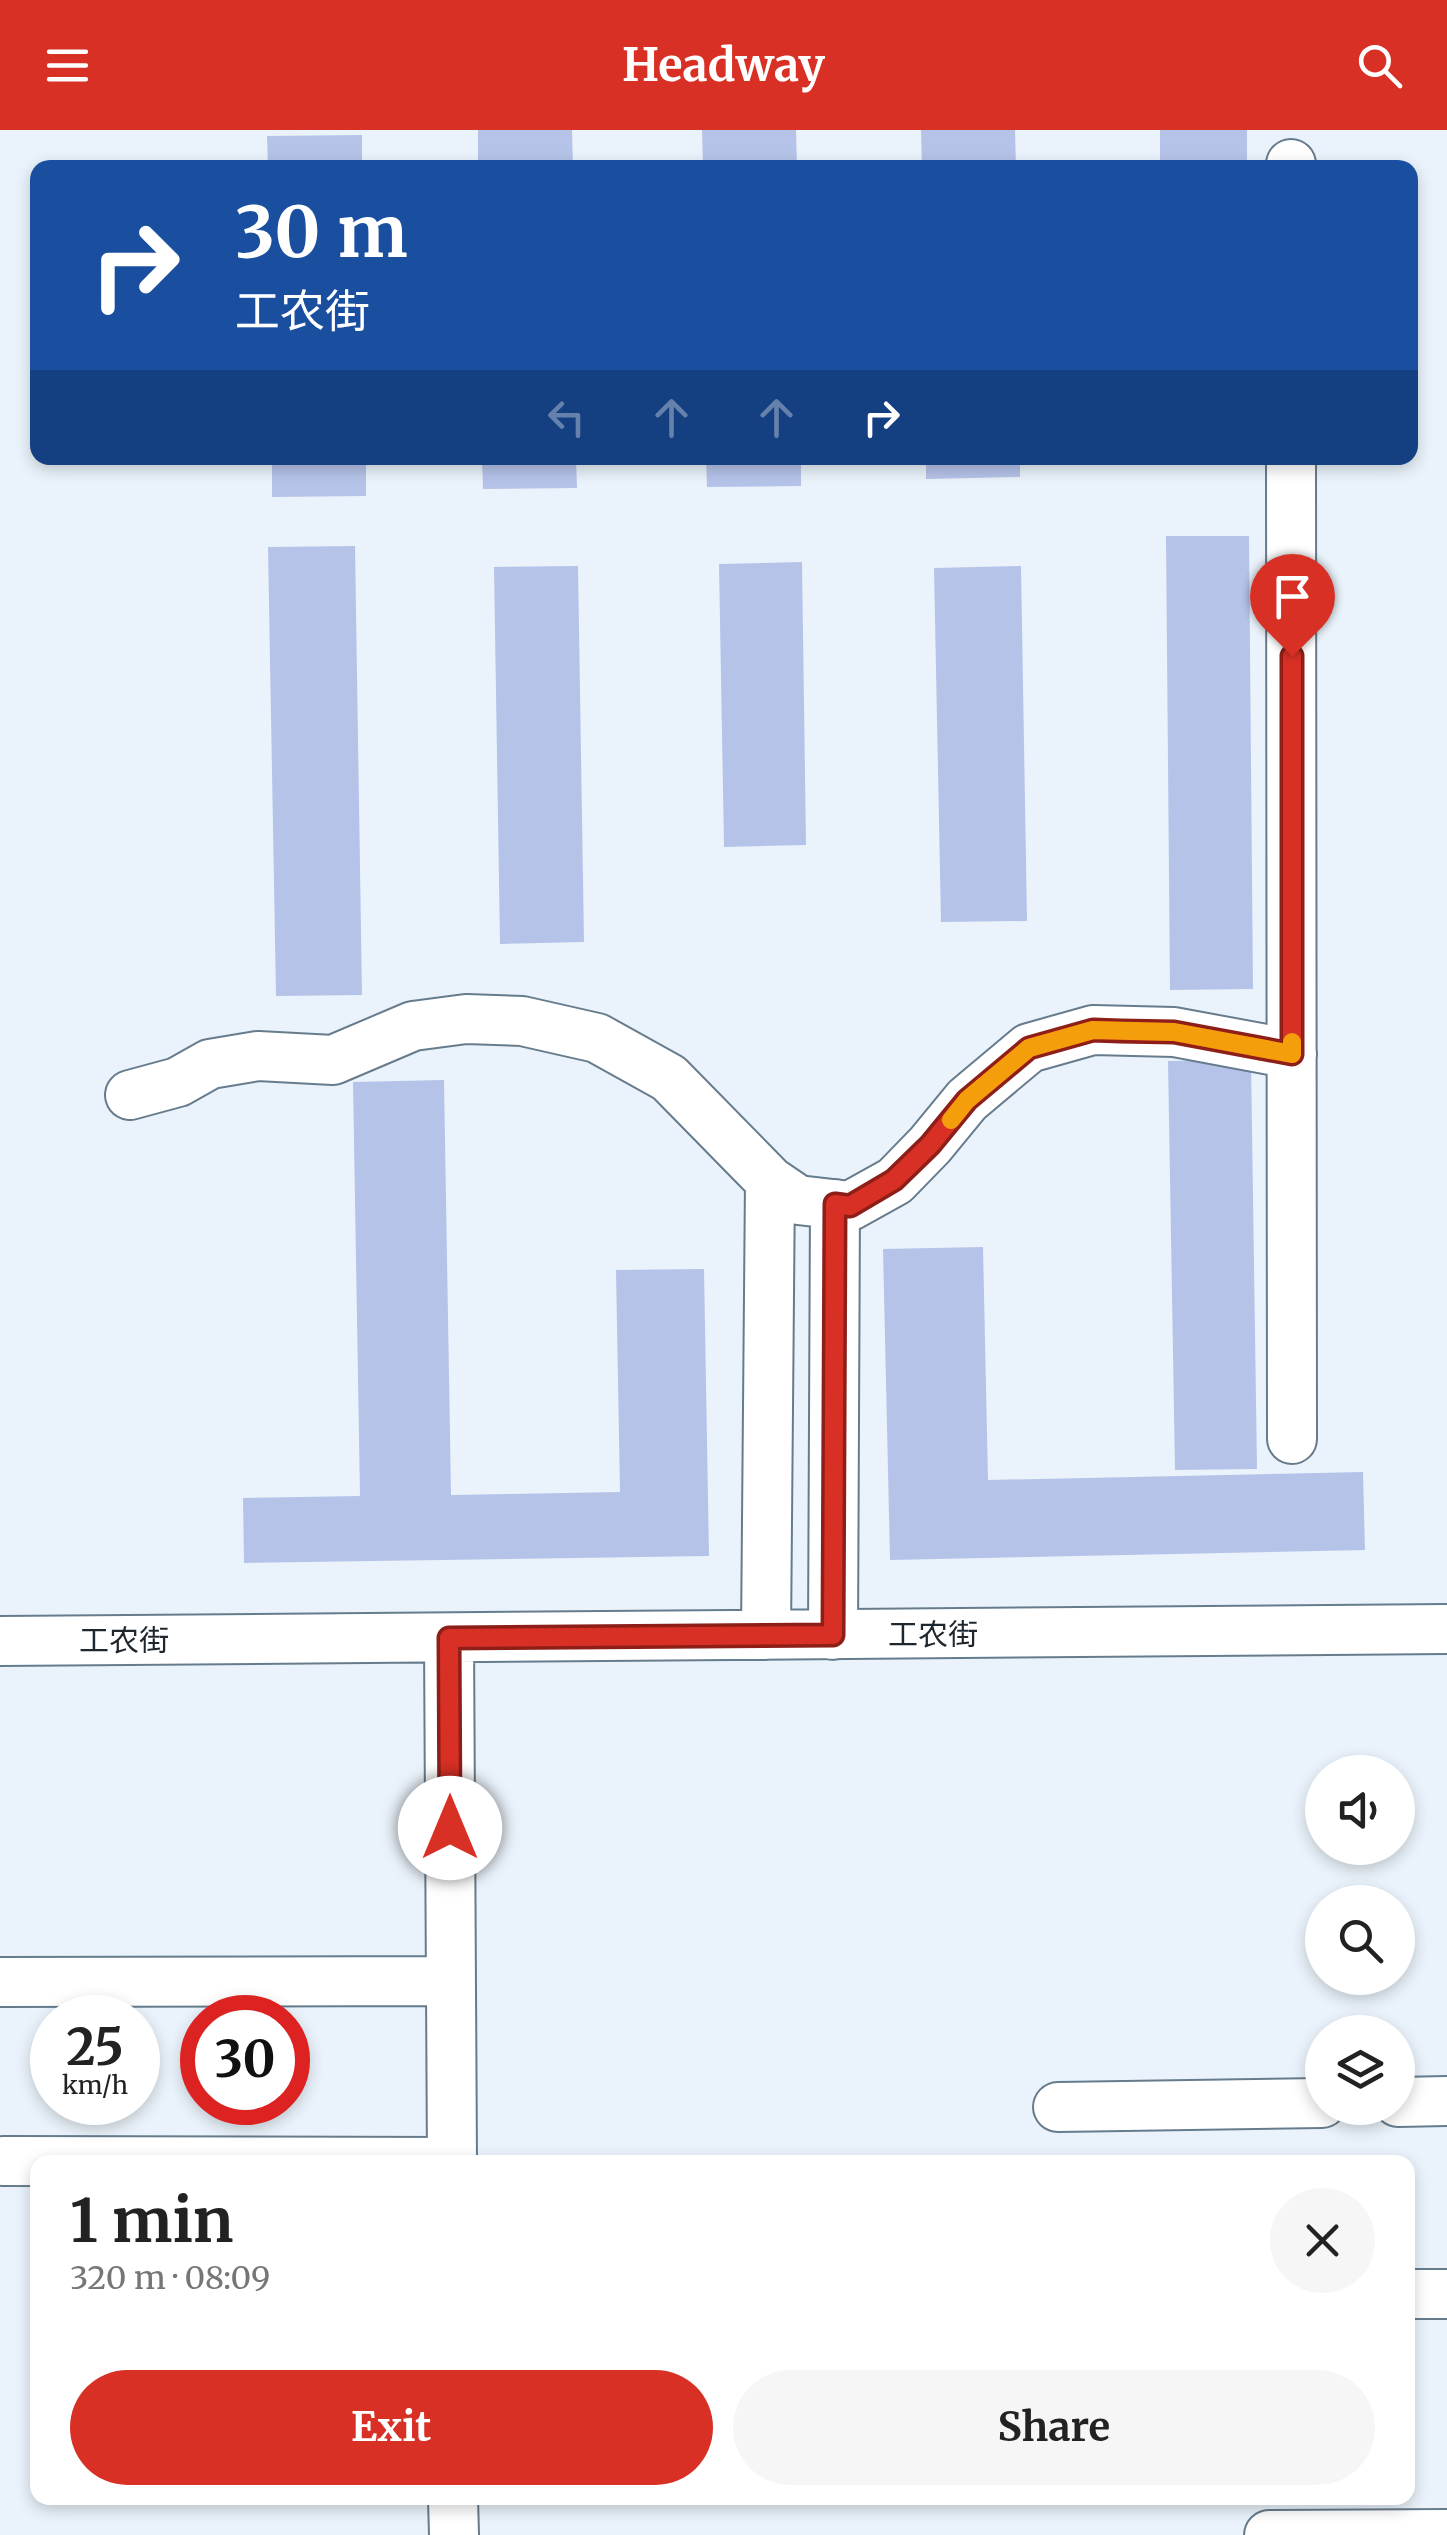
<!DOCTYPE html>
<html lang="en">
<head>
<meta charset="utf-8">
<style>
	:root { --surface:#fff; --page:#f6f6f6; --text:#222; --muted:#767676; --accent:#d93025 }
	body { margin:0; font-family:Merriweather,"Noto Sans SC",serif; background:var(--page); color:var(--text); height:100vh; display:flex; flex-direction:column; font-size:38px; white-space:nowrap }
	* { box-sizing:border-box; margin:0 }
	p { font-size:32px; color:var(--muted) }
	.icon { flex:none; width:55px; height:55px; fill:none; stroke:currentColor; stroke-width:2; stroke-linecap:round; stroke-linejoin:round }
	.map { position:relative; flex:1; overflow:hidden }
	.sheet { position:absolute; left:30px; top:2025px; width:1385px; height:350px; display:flex; flex-direction:column; background:var(--surface); border-radius:20px; box-shadow:0 5px 15px #0003 }
	.sheet>* { flex:none }
	.banner { position:absolute; left:30px; top:30px; width:1388px; height:305px; border-radius:20px; box-shadow:0 5px 15px #0003; background:#1a4fa0; color:#fff; overflow:hidden }
	.controls { position:absolute; left:1305px; top:1625px; display:grid; gap:20px }
	.controls a { display:grid; place-items:center; width:110px; height:110px; border-radius:50%; background:var(--surface); box-shadow:0 5px 15px #0003; font-size:50px }
	.speed { position:absolute; left:30px; top:1865px; display:flex; gap:20px; font-size:50px; font-weight:700; text-align:center }
	.speed>* { display:grid; place-content:center; width:130px; height:130px; border-radius:50%; background:var(--surface); box-shadow:0 5px 15px #0003; line-height:1 }
	.speed small { font-size:25px; font-weight:400 }
	.speed .limit { border:15px solid #d22; background:#fff; color:#111 }
	.pin { position:absolute; display:grid; place-items:center; width:85px; height:85px; color:#fff; margin:-102px -42px; border-radius:50% 50% 50% 0; rotate:-45deg; box-shadow:0 0 10px #0007 }
	.pin .icon { rotate:45deg }
	.me { position:absolute; width:110px; margin:-55px; rotate:0deg; stroke-linejoin:round; filter:drop-shadow(0 0 8px #0008) }
	.turn { display:flex; align-items:center; gap:35px; height:210px; padding:0 40px; font-size:45px }
	.turn .icon { width:130px; height:130px; stroke-width:2.5 }
	.turn b { display:block; font-size:70px; line-height:85px }
	.lanes { display:flex; align-items:center; height:95px; padding:0 40px; background:#0003; justify-content:center; gap:50px; direction:ltr }
	.lanes .off { opacity:.35 }
	.round { display:grid; place-items:center; flex:none; width:105px; height:105px; border-radius:52px; background:var(--page) }
	.headline { display:flex; align-items:center; justify-content:space-between; height:170px; padding:0 40px }
	h1 { font-size:60px; font-weight:700; line-height:75px }
	.action { display:flex; gap:20px; margin-top:auto; padding:20px 40px }
	.action a { flex:1; height:115px; border-radius:60px; background:var(--accent); color:#fff; font-size:40px; font-weight:700; line-height:115px; text-align:center }
	.action a+a { background:var(--page); color:var(--text) }
	header { display:flex; justify-content:space-between; align-items:center; height:130px; padding:0 40px; background:var(--accent); color:#fff; font-size:45px; font-weight:700 }
	.map>svg:first-child { display:block }
	.building { fill:#b5c3e9 }
	.lines { fill:none; stroke-linecap:round; stroke-linejoin:round }
	.minor-casing { stroke:#667c8d; stroke-width:52 }
	.minor { stroke:#fff; stroke-width:48 }
	.route-casing { stroke:#8d1f18; stroke-width:25 }
	.route { stroke:#d93025; stroke-width:18 }
	.slow { stroke:#f59e0b; stroke-width:18 }
	.labels { text-anchor:middle; dominant-baseline:central; stroke-width:10; stroke-linejoin:round; paint-order:stroke }
	.street-label { font-size:30px; fill:#1e272e; stroke:#fff }
</style>
</head>
<body>
<header><svg class="icon" aria-label="menu" viewBox="0 0 24 24"><path d="M4 6h16M4 12h16M4 18h16"/></svg>Headway<svg class="icon" aria-label="search" viewBox="0 0 24 24"><circle cx="10" cy="10" r="6"/><path d="M15 15l6 6"/></svg></header>
<div class="map">
<svg width="1447" height="2405" viewBox="0 0 1447 2405">
	<rect width="100%" height="100%" fill="#eaf3fb"/>
	<path class="building" d="M478,0H572L573,38H478Z
		M702,0H796L797,38H703Z
		M921,0H1015L1016,38H922Z
		M1160,0H1247V38H1160Z
		M362,5V38H268L267,6Z
		M272,328H366V366L272,367Z
		M482,328H576L577,358L483,359Z
		M706,328H801V356L707,357Z
		M926,328H1020V347L926,349Z
		M1166,406H1249L1253,859L1170,860Z
		M355,416L362,865L276,866L268,417Z
		M802,432L806,715L724,717L719,434Z
		M578,436L584,812L500,814L494,437Z
		M1021,436L1027,791L941,792L934,438Z
		M1251,930L1257,1339L1175,1340L1168,931Z
		M444,950L451,1365L620,1362L616,1140L704,1139L709,1426L244,1433L243,1368L360,1366L353,952Z
		M983,1117L988,1350L1363,1342L1365,1420L890,1430L883,1119Z"/>
	<g class="lines">
		<g class="minor-casing">
			<path id="minor" d="M1291,34V38
				M1291,328L1292,1309
				M130,965L178,952L210,934L258,926L333,930L413,896L466,889L522,891L597,908L669,948L770,1051L798,1070L850,1076L895,1051L930,1015L967,970L1029,918L1093,900L1174,902L1292,924
				M766,1505L770,1051
				M833,1505L835,1074
				M449,1508L452,2032
				M0,1511L1447,1499
				M0,1852L451,1851
				M1398,1972L1447,1971
				M1058,1977L1322,1973
				M3,2031L452,2032
				M1408,2164H1447
				M453,2368L454,2405
				M1269,2405L1447,2404"/>
		</g>
		<use href="#minor" class="minor"/>
	</g>
	<g class="lines">
		<g class="route-casing">
			<path id="route" d="M450,1698L449,1508L833,1505L835,1074L850,1076L894,1050L930,1015L967,970L1029,918L1093,900L1120,901L1174,902L1292,924V526"/>
		</g>
		<use href="#route" class="route"/>
		<path class="slow" d="M951,990L967,970L1029,918L1093,900L1174,902L1292,924V912"/>
	</g>
	<g class="labels">
		<g class="street-label">
			<text x="933" y="1504">工农街</text>
			<text x="124" y="1510">工农街</text>
		</g>
	</g>
</svg>
<div class="controls">
<a><svg class="icon" aria-label="sound" viewBox="0 0 24 24"><path d="M4 9h4l5-4v14l-5-4H4zM17 9q2 3 0 6"/></svg></a>
<a><svg class="icon" aria-label="search" viewBox="0 0 24 24"><circle cx="10" cy="10" r="6"/><path d="M15 15l6 6"/></svg></a>
<a><svg class="icon" aria-label="layers" viewBox="0 0 24 24"><path d="M12 4l9 5-9 5-9-5zM3 14l9 5 9-5"/></svg></a>
</div>
<div class="speed"><div>25<small>km/h</small></div><div class="limit">30</div></div>
<div class="pin" style="left:1292px;top:526px;background:#d93025"><svg class="icon" aria-label="arrive" viewBox="0 0 24 24"><path d="M6 21V4h12l-3 4 3 4H6"/></svg></div>
<svg class="me" style="left:450px;top:1698px" viewBox="-20 -20 40 40"><circle r="19" fill="#fff"/><path d="M0-13L10 11 0 6-10 11z" fill="#d93025"/></svg>
<div class="banner">
<div class="turn"><svg class="icon" aria-label="right" viewBox="0 0 24 24"><path d="M7 20v-9h11M14 6l5 5-5 5"/></svg><div><b>30 m</b>工农街</div></div>
<div class="lanes"><svg class="icon off" aria-label="left" viewBox="0 0 24 24"><path d="M17 20v-9H6M10 6l-5 5 5 5"/></svg><svg class="icon off" aria-label="ahead" viewBox="0 0 24 24"><path d="M12 20V5M6 11l6-6 6 6"/></svg><svg class="icon off" aria-label="ahead" viewBox="0 0 24 24"><path d="M12 20V5M6 11l6-6 6 6"/></svg><svg class="icon" aria-label="right" viewBox="0 0 24 24"><path d="M7 20v-9h11M14 6l5 5-5 5"/></svg></div>
</div>
<section class="sheet">
<div class="headline"><div><h1>1 min</h1><p>320 m · 08:09</p></div><a class="round"><svg class="icon" aria-label="close" viewBox="0 0 24 24"><path d="M6 6l12 12M18 6L6 18"/></svg></a></div>
<div class="action"><a>Exit</a><a>Share</a></div>
</section>
</div>
</body>
</html>
